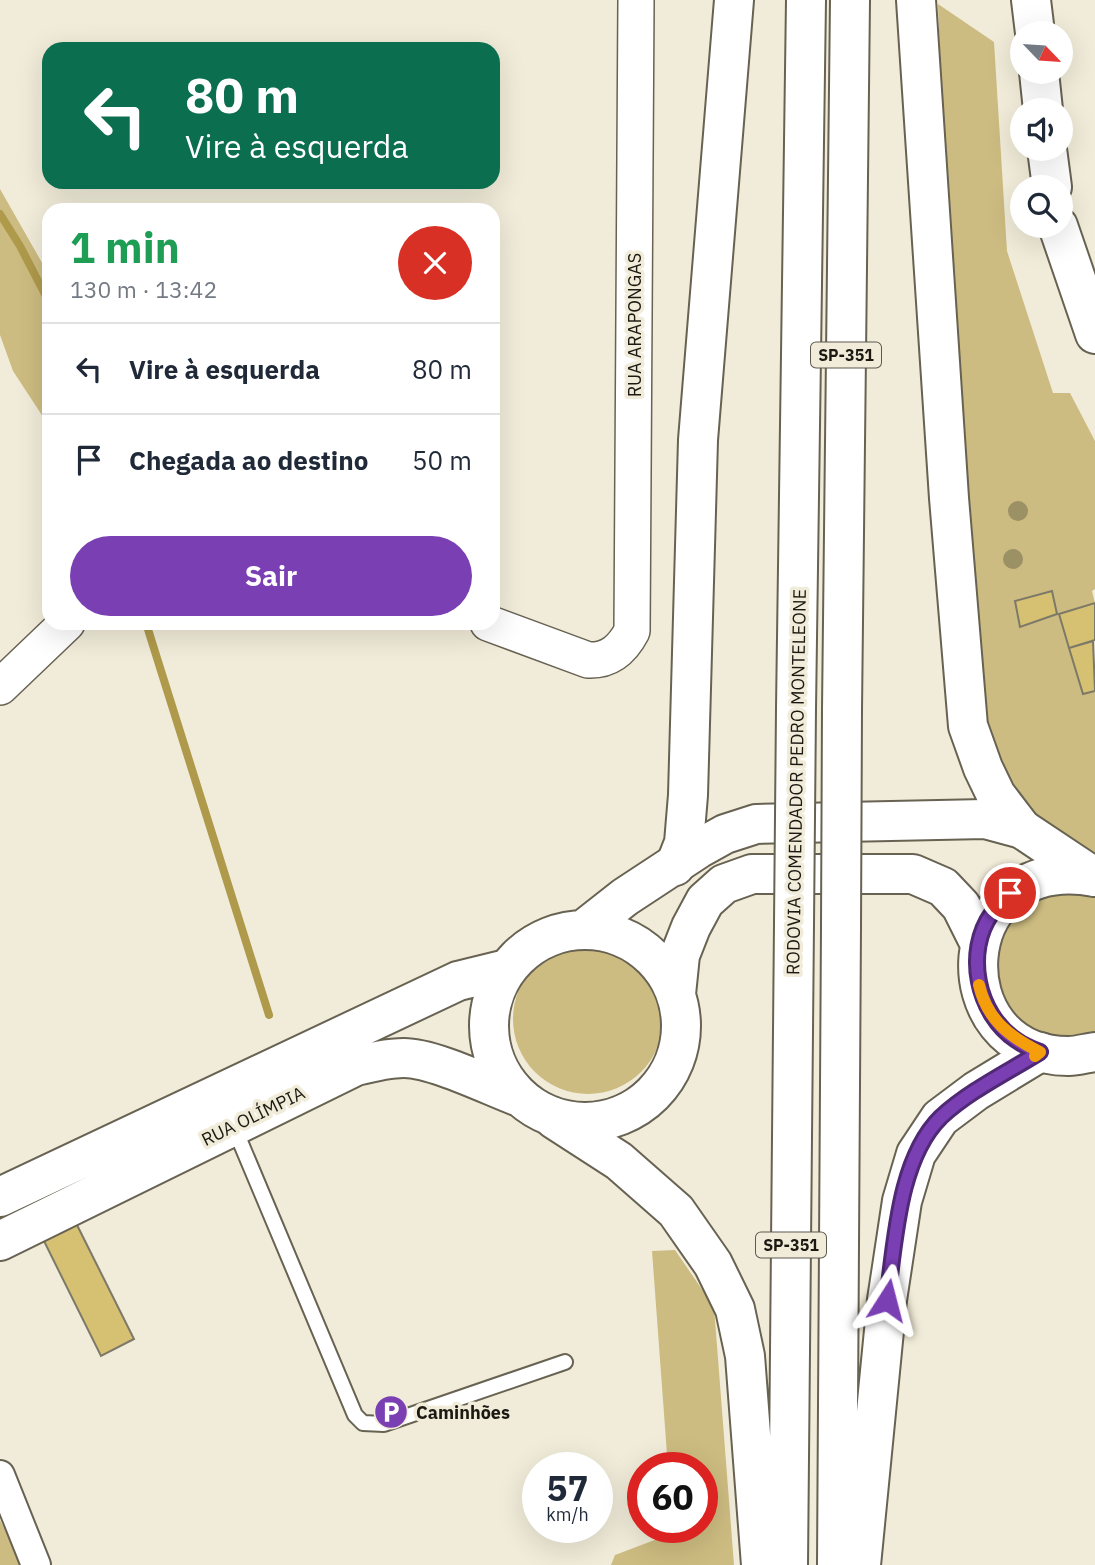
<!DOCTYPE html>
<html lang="pt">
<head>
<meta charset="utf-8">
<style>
	:root { --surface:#fff; --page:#f6f6f7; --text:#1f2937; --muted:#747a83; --line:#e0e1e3; --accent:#7b3fb4 }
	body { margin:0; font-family:"IBM Plex Sans",sans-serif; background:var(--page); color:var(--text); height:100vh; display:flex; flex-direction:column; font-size:26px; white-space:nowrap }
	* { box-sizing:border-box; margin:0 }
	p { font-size:23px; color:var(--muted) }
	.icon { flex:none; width:38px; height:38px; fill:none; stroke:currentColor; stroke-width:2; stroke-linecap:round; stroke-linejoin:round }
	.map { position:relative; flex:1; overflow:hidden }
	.side { position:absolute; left:42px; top:203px; width:458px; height:427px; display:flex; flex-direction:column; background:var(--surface); border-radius:21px; box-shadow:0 7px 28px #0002 }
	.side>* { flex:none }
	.hud { position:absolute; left:42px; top:42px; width:458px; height:147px; border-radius:21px; box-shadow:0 7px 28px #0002; background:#0b6e4f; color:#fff; overflow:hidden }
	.needle { width:46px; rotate:115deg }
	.buttons { position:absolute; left:1010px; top:21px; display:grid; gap:14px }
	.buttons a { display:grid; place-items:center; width:63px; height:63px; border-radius:50%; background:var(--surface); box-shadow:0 7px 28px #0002; font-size:35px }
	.speed { position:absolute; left:522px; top:1452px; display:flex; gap:14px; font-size:35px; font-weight:700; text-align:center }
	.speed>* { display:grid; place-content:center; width:91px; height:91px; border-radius:50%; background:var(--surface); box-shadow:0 7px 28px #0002; line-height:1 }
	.speed small { font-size:18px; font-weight:400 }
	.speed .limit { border:10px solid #d22; background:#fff; color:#111 }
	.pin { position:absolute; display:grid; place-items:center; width:60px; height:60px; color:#fff; margin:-30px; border:4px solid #fff; border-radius:50%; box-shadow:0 2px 7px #0007 }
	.me { position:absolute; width:77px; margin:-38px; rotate:9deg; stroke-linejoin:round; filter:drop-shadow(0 0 5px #0008) }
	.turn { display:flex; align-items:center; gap:24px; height:147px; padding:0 28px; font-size:32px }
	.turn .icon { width:91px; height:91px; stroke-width:2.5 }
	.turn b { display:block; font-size:49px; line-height:60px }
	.round { display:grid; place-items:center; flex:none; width:74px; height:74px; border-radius:37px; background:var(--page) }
	.overview { display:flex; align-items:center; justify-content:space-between; height:119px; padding:0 28px }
	h1 { font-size:42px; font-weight:800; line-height:52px; color:#1e9e55 }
	.cta { display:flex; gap:14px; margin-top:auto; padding:14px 28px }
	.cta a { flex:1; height:80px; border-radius:42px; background:var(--accent); color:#fff; font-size:28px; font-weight:800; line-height:80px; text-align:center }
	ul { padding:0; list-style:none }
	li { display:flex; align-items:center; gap:21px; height:91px; padding:0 28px; border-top:2px solid var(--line) }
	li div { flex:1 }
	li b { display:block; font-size:26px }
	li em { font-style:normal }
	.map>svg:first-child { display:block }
	.green { fill:#cdbc81; fill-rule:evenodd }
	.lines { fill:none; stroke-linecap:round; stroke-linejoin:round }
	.stream { stroke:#af9a4b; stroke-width:8 }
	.building { fill:#d6c072; stroke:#7d7968; stroke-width:2 }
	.service-casing { stroke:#676252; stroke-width:18 }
	.minor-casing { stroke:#676252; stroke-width:32 }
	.tertiary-casing { stroke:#676252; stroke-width:38 }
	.secondary-casing { stroke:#676252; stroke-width:42 }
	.primary-casing { stroke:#676252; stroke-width:42 }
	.service { stroke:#fff; stroke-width:14 }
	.minor { stroke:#fff; stroke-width:28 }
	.tertiary { stroke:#fff; stroke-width:35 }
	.secondary { stroke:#fff; stroke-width:38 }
	.primary { stroke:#fff; stroke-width:38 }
	.primary-bridge-casing { stroke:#676252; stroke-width:42; stroke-linecap:butt }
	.primary-bridge { stroke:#fff; stroke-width:38 }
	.tree { fill:#9c9165 }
	.route-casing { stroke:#502975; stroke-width:18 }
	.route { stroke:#7b3fb4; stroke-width:12 }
	.slow { stroke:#f59e0b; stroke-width:12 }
	.labels { text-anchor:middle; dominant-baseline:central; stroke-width:7; stroke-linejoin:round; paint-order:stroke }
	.shield { fill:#f1ecd9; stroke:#5b584e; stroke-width:2 }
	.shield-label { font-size:16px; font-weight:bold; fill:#1b1912 }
	.street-label { font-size:18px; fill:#1b1912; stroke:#f1ecd9 }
	.poi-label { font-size:18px; font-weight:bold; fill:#1b1912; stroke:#f1ecd9; text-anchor:start }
</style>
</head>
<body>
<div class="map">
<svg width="1095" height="1565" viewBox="0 0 1095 1565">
	<rect width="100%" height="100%" fill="#f1ecd9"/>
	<path class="green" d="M938,4L994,42L1007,251L1053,393H1070L1095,441V589L1092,591L1095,603L1059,615L1083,694L1095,691V868L1024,822L979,732L952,397ZM1052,592L1057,614L1020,627Z
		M0,189L49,275V426L13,371L0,335Z
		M1095,893V1037C1077,1040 1061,1042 1042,1035C989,1016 980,934 1028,904C1034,901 1040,895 1047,894C1062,891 1080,894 1095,893Z
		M513 1019a75 75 0 1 1 150 0a75 75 0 1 1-150 0Z
		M675,1250L714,1307L734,1565H611L615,1555L673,1533V1528H702V1468H668L652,1251Z
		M0,1520L17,1554L20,1565H0Z"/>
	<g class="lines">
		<path class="stream" d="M0,214L20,246L49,302
			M146,623L269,1015"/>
	</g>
	<path class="building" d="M1052,591L1057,614L1020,627L1015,601Z
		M1095,603V640L1069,648L1059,614Z
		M1093,641L1095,691L1083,694L1069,648Z
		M74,1219L134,1339L101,1356L41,1235Z"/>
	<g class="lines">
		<g class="service-casing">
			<path id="service" d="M234,1127L355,1415L363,1423L384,1424L565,1362"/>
		</g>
		<g class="minor-casing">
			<path id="minor" d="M0,1475L36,1565"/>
		</g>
		<g class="tertiary-casing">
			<path id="tertiary" d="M488,623L588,660C609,661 622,650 632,631L636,0
				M0,687L67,623"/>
		</g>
		<g class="secondary-casing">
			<path id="secondary" d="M1031,0L1035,33
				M1039,72L1043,110
				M1047,149L1052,187
				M1058,226L1095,334
				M1095,877C948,850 940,1057 1069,1056C1077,1056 1087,1053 1095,1052
				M489 1026a96 96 0 1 1 192 0a96 96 0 1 1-192 0Z
				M583,930L625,897L698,849L725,834L756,824L985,819L1022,829L1094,877
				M676,994L680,955L691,927L705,901L724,884L752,874H913L943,887L961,906L979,942
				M0,1197L458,981L507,969
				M0,1241L356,1066C372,1062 388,1058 404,1058C433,1058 488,1085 517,1096"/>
		</g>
		<g class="primary-casing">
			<path id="primary" d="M916,0L949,498L968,726L983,768L996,795L1022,829
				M796,709L806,0
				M842,710L850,0
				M675,866L684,843L688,795L698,440L734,0
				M554,1119L619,1161L676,1211L713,1264L735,1309L745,1356L761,1565
				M788,1565L794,924
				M837,1565L841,926
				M861,1565L887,1300L902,1201L916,1154L940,1118L976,1091L1040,1052"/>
		</g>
		<use href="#service" class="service"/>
		<use href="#minor" class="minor"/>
		<use href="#tertiary" class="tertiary"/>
		<use href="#secondary" class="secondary"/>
		<use href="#primary" class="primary"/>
		<g class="primary-bridge-casing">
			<path id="primary-bridge" d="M794,924L796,709
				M841,926L842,710"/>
		</g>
		<use href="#primary-bridge" class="primary-bridge"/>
	</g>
	<g class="tree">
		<circle cx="1018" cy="511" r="10"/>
		<circle cx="1013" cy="559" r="10"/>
	</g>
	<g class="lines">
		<g class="route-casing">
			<path id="route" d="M887,1300C895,1244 898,1159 941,1117C969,1091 1008,1072 1040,1052C1032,1049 1023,1045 1016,1040C977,1014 964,952 992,913C997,906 1004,900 1010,893"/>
		</g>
		<use href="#route" class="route"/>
		<path class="slow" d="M979,985C987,1020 1010,1037 1040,1052L1035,1056"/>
	</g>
	<defs>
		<g id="parking-disc" transform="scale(1.75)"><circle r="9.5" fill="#7b3fb4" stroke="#f1ecd9"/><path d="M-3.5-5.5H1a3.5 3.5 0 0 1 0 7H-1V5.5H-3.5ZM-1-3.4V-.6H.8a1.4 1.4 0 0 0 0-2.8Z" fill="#fff"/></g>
	</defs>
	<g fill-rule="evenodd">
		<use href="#parking-disc" x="391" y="1412"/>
	</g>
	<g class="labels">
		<g class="shield">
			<rect x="811" y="342.5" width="70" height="25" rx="5"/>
			<rect x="756" y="1232.5" width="70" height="25" rx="5"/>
		</g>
		<g class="shield-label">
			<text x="846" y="355">SP-351</text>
			<text x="791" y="1245">SP-351</text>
		</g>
		<g class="street-label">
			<text transform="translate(634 325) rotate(-90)">RUA ARAPONGAS</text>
			<text transform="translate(796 782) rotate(-89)">RODOVIA COMENDADOR PEDRO MONTELEONE</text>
			<text transform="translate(253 1116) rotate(-26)">RUA OLÍMPIA</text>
		</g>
		<g class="poi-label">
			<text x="416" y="1412">Caminhões</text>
		</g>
	</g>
</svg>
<div class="buttons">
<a><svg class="needle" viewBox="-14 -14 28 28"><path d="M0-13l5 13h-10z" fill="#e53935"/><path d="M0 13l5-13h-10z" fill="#747a83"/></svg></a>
<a><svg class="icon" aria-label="sound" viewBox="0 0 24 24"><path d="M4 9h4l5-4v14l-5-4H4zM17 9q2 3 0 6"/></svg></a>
<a><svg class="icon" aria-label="search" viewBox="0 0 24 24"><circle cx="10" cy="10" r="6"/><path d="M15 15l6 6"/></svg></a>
</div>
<div class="speed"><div>57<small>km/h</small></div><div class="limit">60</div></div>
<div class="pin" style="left:1010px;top:893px;background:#d93025"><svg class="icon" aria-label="arrive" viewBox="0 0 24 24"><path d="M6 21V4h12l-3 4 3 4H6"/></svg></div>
<svg class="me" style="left:887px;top:1300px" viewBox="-20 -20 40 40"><path d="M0-17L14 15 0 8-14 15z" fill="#7b3fb4" stroke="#fff" stroke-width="4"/></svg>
<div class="hud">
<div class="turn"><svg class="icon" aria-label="left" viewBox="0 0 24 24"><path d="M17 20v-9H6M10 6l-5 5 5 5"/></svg><div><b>80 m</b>Vire à esquerda</div></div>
</div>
<section class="side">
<div class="overview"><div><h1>1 min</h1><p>130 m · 13:42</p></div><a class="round" style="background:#d93025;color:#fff"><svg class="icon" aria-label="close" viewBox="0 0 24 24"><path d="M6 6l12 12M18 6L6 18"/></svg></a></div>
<ul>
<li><svg class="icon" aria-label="left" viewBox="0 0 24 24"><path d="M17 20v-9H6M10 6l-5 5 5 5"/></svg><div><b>Vire à esquerda</b></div><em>80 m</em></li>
<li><svg class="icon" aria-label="arrive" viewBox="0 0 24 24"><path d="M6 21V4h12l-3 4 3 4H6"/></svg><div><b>Chegada ao destino</b></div><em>50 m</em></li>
</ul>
<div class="cta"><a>Sair</a></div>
</section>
</div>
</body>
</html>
